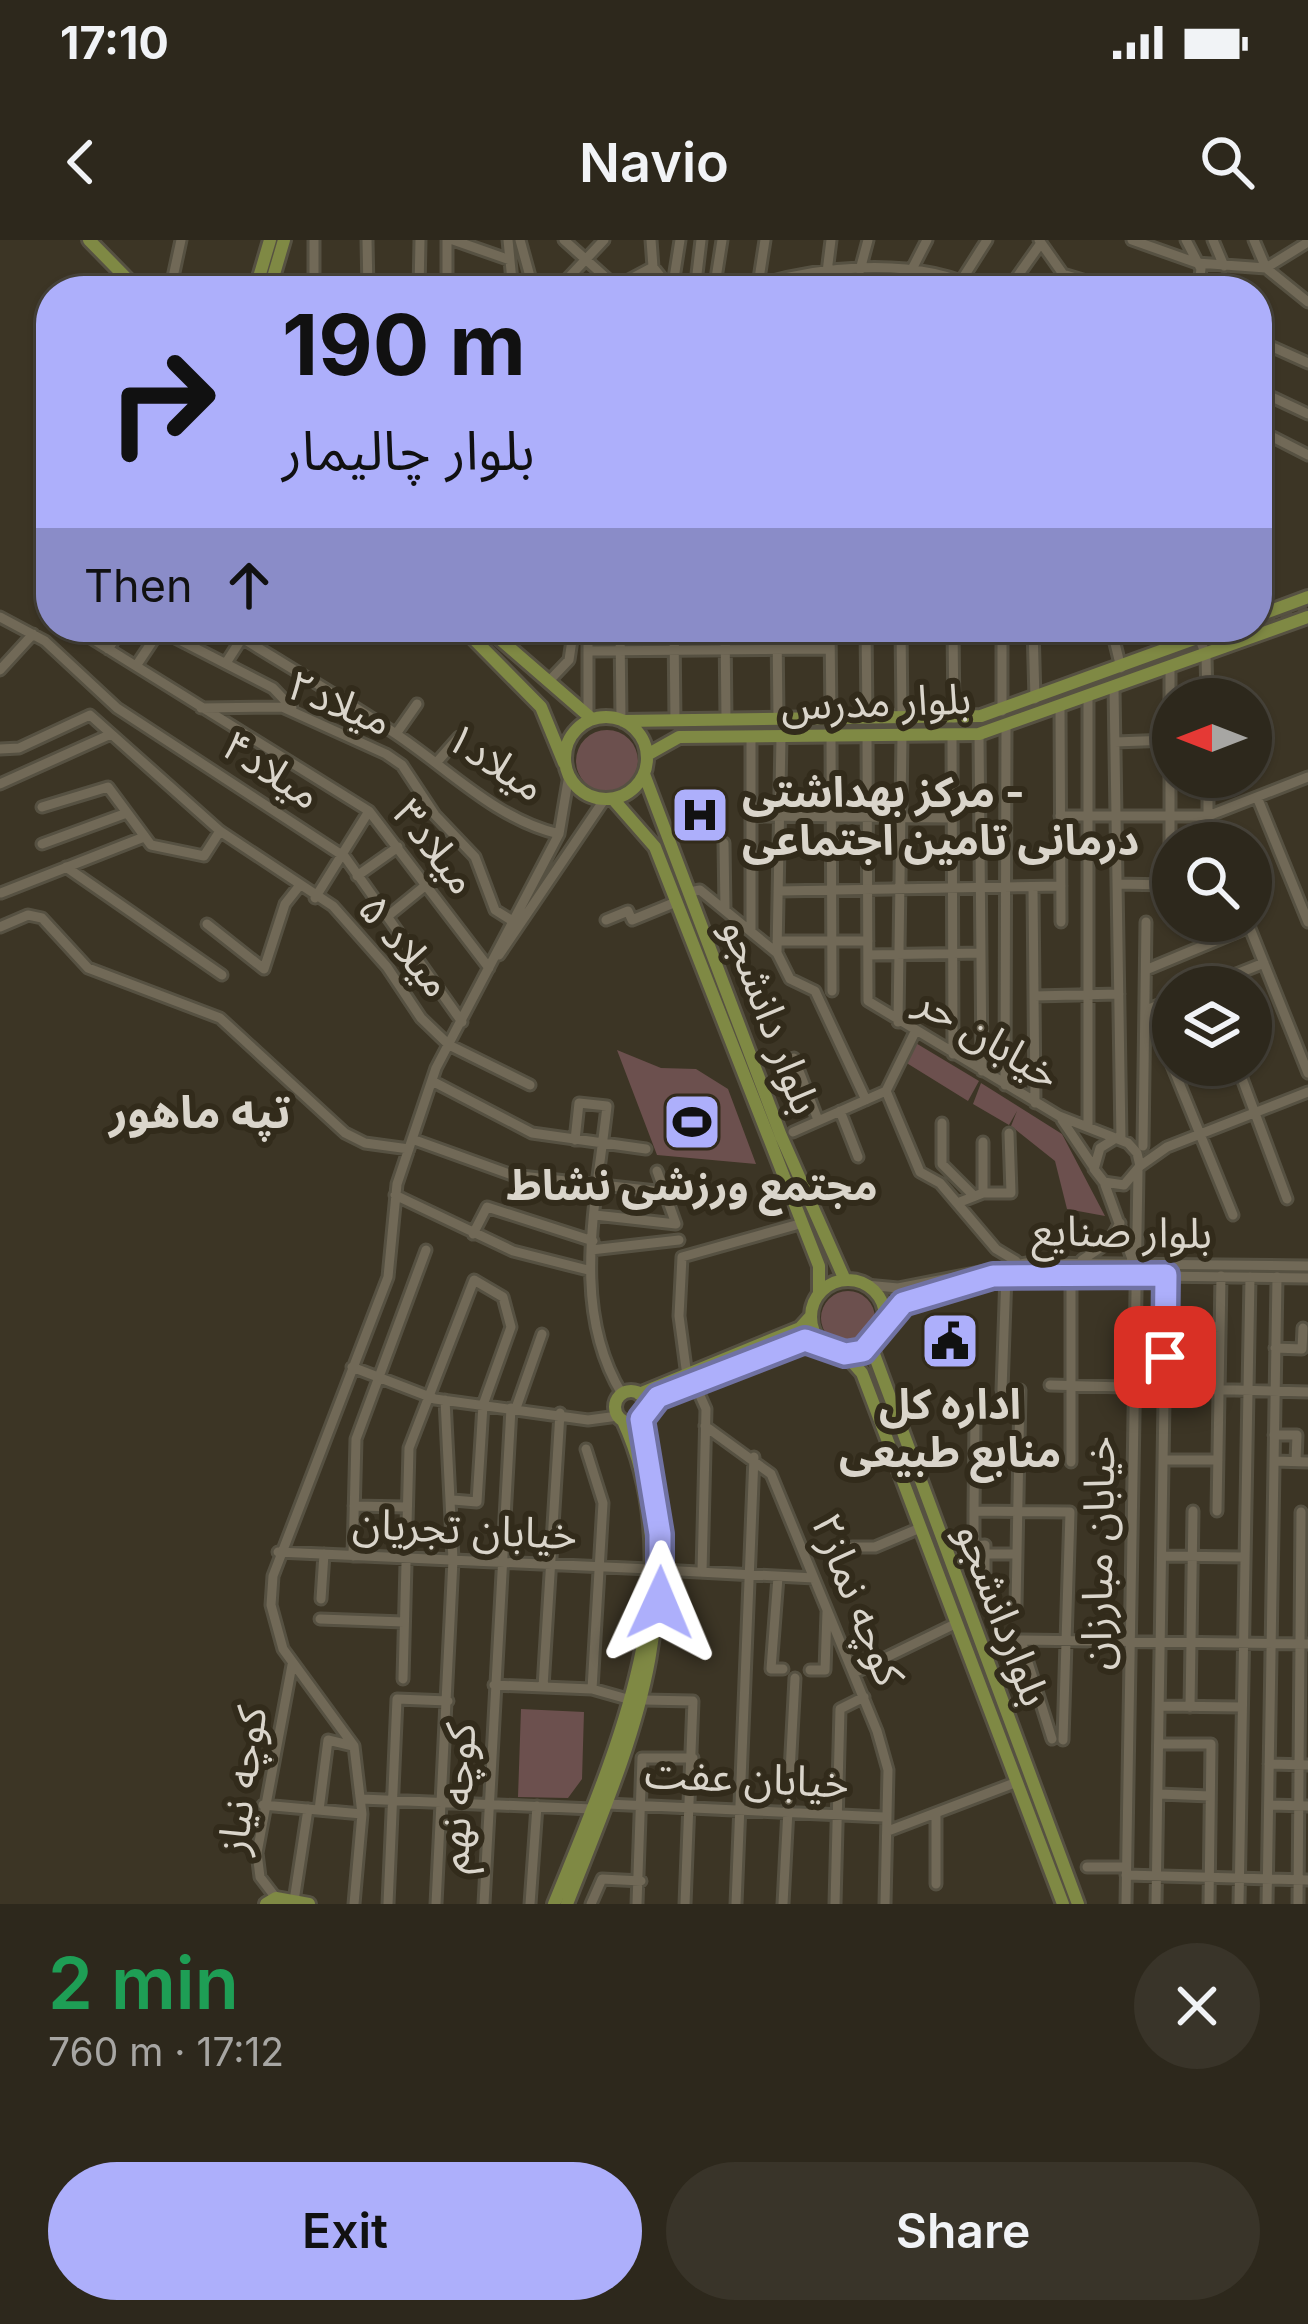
<!DOCTYPE html>
<html lang="en">
<head>
<meta charset="utf-8">
<style>
	:root { --surface:#2d281c; --page:#393429; --text:#f1f3f6; --muted:#a7a6a3; --line:#48443b; --accent:#adaffb }
	body { margin:0; font-family:Inter,"Noto Sans Arabic",sans-serif; background:var(--page); color:var(--text); height:100vh; display:flex; flex-direction:column; font-size:45px; white-space:nowrap }
	* { box-sizing:border-box; margin:0 }
	p { font-size:39px; color:var(--muted) }
	.icon { flex:none; width:66px; height:66px; fill:none; stroke:currentColor; stroke-width:2; stroke-linecap:round; stroke-linejoin:round }
	.map { position:relative; height:1664px; overflow:hidden }
	.panel { display:flex; flex-direction:column; background:var(--surface); flex:1 }
	.panel>* { flex:none }
	.banner { position:absolute; left:36px; top:36px; width:1236px; height:366px; border-radius:48px; box-shadow:0 3px 9px #0004,0 0 0 3px var(--line); background:#adaffb; color:#111; overflow:hidden }
	.needle { width:78px; rotate:270deg }
	.controls { position:absolute; left:1152px; top:438px; display:grid; gap:24px }
	.controls a { display:grid; place-items:center; width:120px; height:120px; border-radius:50%; background:var(--surface); box-shadow:0 3px 9px #0004,0 0 0 3px var(--line); font-size:60px }
	.pin { position:absolute; display:grid; place-items:center; width:102px; height:102px; color:#fff; margin:-51px; border-radius:24px; box-shadow:0 6px 18px #0006 }
	.me { position:absolute; width:132px; margin:-66px; rotate:1deg; stroke-linejoin:round; filter:drop-shadow(0 0 9px #0008) }
	.turn { display:flex; align-items:center; gap:42px; height:252px; padding:0 48px; font-size:54px }
	.turn .icon { width:156px; height:156px; stroke-width:2.5 }
	.turn b { display:block; font-size:84px; line-height:102px }
	.then { display:flex; align-items:center; height:114px; padding:0 48px; background:#0003; gap:24px; font-size:45px }
	.round { display:grid; place-items:center; flex:none; width:126px; height:126px; border-radius:63px; background:var(--page) }
	.head { display:flex; align-items:center; justify-content:space-between; height:204px; padding:0 48px }
	h1 { font-size:72px; font-weight:600; line-height:90px; color:#1e9e55 }
	.action { display:flex; gap:24px; margin-top:auto; padding:24px 48px }
	.action a { flex:1; height:138px; border-radius:72px; background:var(--accent); color:#111; font-size:48px; font-weight:600; line-height:138px; text-align:center }
	.action a+a { background:var(--page); color:var(--text) }
	.status { display:flex; justify-content:space-between; align-items:center; height:84px; padding:0 60px; background:var(--surface); direction:ltr }
	.status svg { height:33px; fill:currentColor }
	header { display:flex; justify-content:space-between; align-items:center; height:156px; padding:0 48px; background:var(--surface); font-size:54px; font-weight:600 }
	.map>svg:first-child { display:block }
	.green { fill:#6c504e }
	.lines { fill:none; stroke-linecap:round; stroke-linejoin:round }
	.major-tunnel { stroke:#544d3e; stroke-width:12; stroke-dasharray:12 6; stroke-linecap:butt }
	.minor-casing { stroke:#565142; stroke-width:15 }
	.major-casing { stroke:#565142; stroke-width:18 }
	.minor { stroke:#716957; stroke-width:9 }
	.major { stroke:#7f8944; stroke-width:12 }
	.route-casing { stroke:#7072a3; stroke-width:30 }
	.route { stroke:#adaffb; stroke-width:21 }
	.labels { text-anchor:middle; dominant-baseline:central; stroke-width:12; stroke-linejoin:round; paint-order:stroke }
	.street-label { font-size:42px; fill:#dad5cb; stroke:#322b1b }
	.poi-label { font-size:42px; font-weight:bold; fill:#dad5cb; stroke:#322b1b }
	.neighbourhood-label { font-size:45px; font-weight:bold; fill:#dad5cb; stroke:#322b1b }
</style>
</head>
<body>
<div class="status"><b>17:10</b><svg viewBox="0 0 49 12"><path d="M0 12V9h3v3zM5 12V6h3v6zM10 12V3h3v9zM15 12V0h3v12zM26 1h20v11H26zM47 4h2v5h-2z"/></svg></div>
<header><svg class="icon" aria-label="back" viewBox="0 0 24 24"><path d="M15 5l-7 7 7 7"/></svg>Navio<svg class="icon" aria-label="search" viewBox="0 0 24 24"><circle cx="10" cy="10" r="6"/><path d="M15 15l6 6"/></svg></header>
<div class="map">
<svg width="1308" height="1664" viewBox="0 0 1308 1664">
	<rect width="100%" height="100%" fill="#3c3525"/>
	<path class="green" d="M892,35L972,51H756L823,37Z
		M576 521a31 31 0 1 1 62 0a31 31 0 1 1-62 0Z
		M914,802L979,841L968,861L905,822Z
		M617,810L661,828L696,829L728,849L756,924L657,915Z
		M981,843L1062,894L1105,976L1067,969L1055,921L1011,886L1017,871L1009,885L973,864Z
		M821 1078a27 27 0 1 1 54 0a27 27 0 1 1-54 0Z
		M521,1469L584,1472L582,1539L568,1558L518,1557Z"/>
	<g class="lines">
		<path class="major-tunnel" d="M1250,396L1308,370"/>
		<g class="minor-casing">
			<path id="minor" d="M314,0V51
				M367,0L368,51
				M447,0V51
				M453,0L510,20
				M508,0L513,51
				M520,0L534,51
				M564,0L621,51
				M651,0L653,27L672,51
				M1039,0L1075,51
				M1132,0L1197,23L1266,28L1308,62
				M1186,0L1201,29L1198,51
				M1213,0L1224,26
				M1254,0L1266,28L1308,2
				M860,30L868,0
				M827,32L831,0
				M910,33L927,0
				M1066,35L1119,51
				M961,41L987,0
				M758,45L765,0
				M170,51L181,0
				M419,51L420,0
				M556,51L604,0
				M608,51L653,27
				M672,51L680,0
				M695,51L701,0
				M714,51L722,0
				M740,51C811,26 914,14 983,51
				M1007,51L1041,3
				M1257,100L1308,123
				M1257,150L1308,174
				M1257,189L1308,215
				M0,377L45,401L117,468L345,617L462,782
				M73,387L369,571L489,728
				M620,387L621,480
				M674,387L675,481
				M725,387L726,479
				M777,387L778,479
				M830,387L831,478
				M866,387L867,478
				M901,387L902,478
				M953,387L954,478
				M1033,387L1035,459
				M1111,387L1121,428
				M866,396L1002,395
				M1199,397L1206,415L1207,459
				M108,409L123,387
				M588,411L830,409
				M226,423L242,398C292,429 344,459 393,492C448,528 495,579 559,594
				M136,426L160,390L273,448L292,468
				M0,430L33,394
				M549,441L569,420L574,387
				M1114,447L1121,900
				M1060,466L1061,682
				M201,468L282,467L386,514L402,525L435,575L475,617L495,670L519,685
				M1002,471V387
				M588,474V387
				M396,494L417,464
				M952,494L953,814
				M979,494L982,831
				M867,495L868,761L1059,876L1128,903L1137,913L1140,926L1124,945L1104,942L1094,929L1100,908L1113,900
				M831,496L832,751
				M1115,502L1170,500
				M0,509L19,508L90,475L220,591L333,666L387,727L421,778L449,805L530,845
				M437,522L459,497
				M1208,537V576L1218,603
				M0,544L111,494
				M1257,557L1308,682
				M42,567L108,547L151,605L204,616L220,591
				M751,576L952,578
				M1060,576H1208L1308,537
				M724,603L725,670
				M1208,603V581
				M42,604L124,574
				M66,627L222,735
				M357,636L398,607
				M1117,644L1170,645V429
				M1033,647L1035,863
				M778,651L1061,646
				M689,652L700,650L777,713L790,739L815,751L866,860
				M1,653L144,597
				M315,658L369,571
				M388,676L426,645
				M606,680L628,671L632,680L676,662
				M1207,681V704
				M1247,681L1308,833
				M207,684L264,729L285,664L300,645
				M0,687L28,675L42,678L88,728L220,778L345,893L365,903L409,909
				M751,690V498
				M777,701H868
				M777,713L781,497
				M499,715L604,560
				M868,715L981,713
				M1148,729L1249,687
				M1204,747L1264,723
				M1034,756L1119,754
				M1173,759L1149,769L1233,975
				M898,782L902,496
				M794,818L818,880
				M1237,825L1287,959
				M432,841L532,893L646,909
				M1005,845L1006,487
				M886,851L920,932L940,943L996,1009L1016,1021
				M840,871L858,917
				M1062,880L1093,926
				M942,883V924L974,956
				M1088,887V458
				M793,892L886,851L915,792
				M412,899L512,935L665,952
				M575,900L579,863L607,866C597,961 569,1067 622,1154
				M1143,906L1146,682
				M1140,926L1167,907L1308,852
				M1105,945L1132,1019
				M983,953V902
				M395,955L513,1011L588,1030
				M960,962L983,953H1011L1009,893
				M595,975L676,984L657,931
				M473,994L487,967L593,1001
				M591,1010L679,1000
				M1082,1020L1109,1002L1120,983
				M1006,1034L1002,1150H1020L1016,1367
				M866,1045L898,1048L1026,1023L1308,1026
				M1165,1085L1220,1087
				M883,1089L903,1062L1006,1034L1308,1038
				M1275,1108L1302,1109L1303,1088
				M352,1127L435,1159L588,1180L618,1176
				M687,1136L679,1076L682,1017L803,983
				M694,1142L706,1169L702,1332
				M1050,1145L1308,1152
				M516,1168L542,1094
				M975,1179L974,1271L1070,1272L1063,1500
				M705,1186L771,1234L877,1491L888,1530L885,1664
				M1274,1195H1297L1296,1221
				M586,1209L603,1263L592,1449
				M1164,1220H1218
				M1274,1221L1308,1222
				M1071,1222V1033
				M354,1266L407,1267
				M974,1271V1306L985,1305V1314H1017
				M1217,1271L1221,1036
				M852,1307H875L920,1288
				M278,1312L649,1329
				M985,1314V1334
				M353,1316L356,1199L426,1010
				M1163,1316L1245,1317
				M661,1330L814,1338
				M778,1337L771,1429H783
				M321,1359L324,1314
				M320,1379L404,1382
				M810,1430H825L827,1372
				M854,1433L957,1383
				M403,1439L409,1208L474,1040L503,1057L511,1087L483,1165L477,1262L453,1260
				M494,1445L592,1449L631,1460
				M543,1447L560,1173
				M644,1460L693,1461L685,1664
				M1162,1466L1242,1467
				M1190,1467L1193,1271
				M1052,1499L1021,1400L1308,1404
				M1161,1504H1211L1209,1664
				M1269,1524L1308,1525
				M1159,1554L1210,1556
				M362,1559L592,1569
				M607,1564L884,1577
				M263,1565L362,1574
				M1269,1565L1308,1566
				M319,1570L328,1500L353,1506
				M936,1573V1644
				M888,1591L1017,1542
				M1087,1627H1126
				M1126,1635L1308,1640
				M276,1658L260,1637L257,1613L292,1425
				M294,1661L308,1569
				M354,1664L362,1574L354,1506L283,1409L271,1365L273,1336L388,1037L397,944L436,828L559,594L569,535
				M388,1664L397,1459L448,1461
				M436,1664L453,1320L445,1160
				M484,1664L511,1168
				M530,1664L537,1566
				M591,1664L602,1639L641,1641
				M637,1664L642,1518H693
				M736,1664L754,1217
				M783,1664L795,1438
				M835,1664L840,1469L864,1457
				M1126,1664L1138,931
				M1156,1664L1166,1035
				M1239,1664L1250,1037
				M1267,1664L1277,1037
				M1298,1664L1301,1272"/>
		</g>
		<g class="major-casing">
			<path id="major" d="M89,0L139,51
				M255,51L270,0
				M269,51L284,0
				M1257,376L1308,357
				M462,387L541,467L564,523
				M486,387L592,479
				M565 518a41 41 0 1 1 82 0a41 41 0 1 1-82 0Z
				M623,481L981,476L1227,387
				M647,515L679,497L979,494L1308,377
				M644,534L781,896L845,1040
				M613,559L655,607L819,1026V1053
				M811 1077a37 37 0 1 1 74 0a37 37 0 1 1-74 0Z
				M871,1106L1078,1664
				M845,1114L862,1133L1063,1664
				M615 1167a16 16 0 1 1 32 0a16 16 0 1 1-32 0Z
				M639,1154L800,1088L810,1077
				M646,1169L676,1149L805,1099L819,1101
				M266,1664L276,1658L309,1664
				M554,1664C614,1516 696,1340 623,1181
				M567,1664C642,1474 682,1388 641,1179"/>
		</g>
		<use href="#minor" class="minor"/>
		<use href="#major" class="major"/>
	</g>
	<g class="lines">
		<g class="route-casing">
			<path id="route" d="M660,1363V1294L641,1179L658,1157L805,1100L845,1114L863,1111L903,1063L993,1036L1166,1035L1165,1117"/>
		</g>
		<use href="#route" class="route"/>
	</g>
	<defs>
		<g id="hospital-square" transform="scale(3)"><rect x="-9" y="-9" width="18" height="18" rx="4" fill="#adaffb" stroke="#322b1b"/><path d="M-5-5h3v3.5h4V-5h3V5h-3V1.5h-4V5h-3Z" fill="#111"/></g>
		<g id="stadium-square" transform="scale(3)"><rect x="-9" y="-9" width="18" height="18" rx="4" fill="#adaffb" stroke="#322b1b"/><path d="M0-5a6.5 5 0 1 0 0 10a6.5 5 0 1 0 0-10ZM-3.5-1.8h7v3.6h-7Z" fill="#111"/></g>
		<g id="civic-square" transform="scale(3)"><rect x="-9" y="-9" width="18" height="18" rx="4" fill="#adaffb" stroke="#322b1b"/><path d="M-.6-6.5H3V-4.5H.6V-3L4-1V1h2V6H-6V1h2V-1L-.6-3ZM-1.2 2.5V6h2.4V2.5Z" fill="#111"/></g>
	</defs>
	<g fill-rule="evenodd">
		<use href="#hospital-square" x="700" y="575"/>
		<use href="#stadium-square" x="692" y="882"/>
		<use href="#civic-square" x="950" y="1101"/>
	</g>
	<g class="labels">
		<g class="street-label">
			<text transform="translate(876 461) rotate(-2)">بلوار مدرس</text>
			<text transform="translate(340 462) rotate(22)">میلاد۲</text>
			<text transform="translate(496 521) rotate(33)">میلاد۱</text>
			<text transform="translate(272 529) rotate(33)">میلاد۴</text>
			<text transform="translate(436 606) rotate(52)">میلاد۳</text>
			<text transform="translate(406 705) rotate(50)">میلاد ۵</text>
			<text transform="translate(772 776) rotate(69)">بلوار دانشجو</text>
			<text transform="translate(989 797) rotate(31)">خیابان حر</text>
			<text transform="translate(1122 991) rotate(1)">بلوار صنایع</text>
			<text transform="translate(465 1288) rotate(3)">خیابان تجریان</text>
			<text transform="translate(1097 1313) rotate(-89)">خیابان مبارزان</text>
			<text transform="translate(859 1359) rotate(68)">کوچه نماز۲</text>
			<text transform="translate(1004 1374) rotate(69)">بلواردانشجو</text>
			<text transform="translate(747 1537) rotate(3)">خیابان عفت</text>
			<text transform="translate(241 1540) rotate(-82)">کوچه نیاز</text>
			<text transform="translate(456 1558) rotate(-87)">کوچه نهم</text>
		</g>
		<g class="poi-label">
			<text x="742" y="551" text-anchor="start">مرکز بهداشتی -<tspan x="742" dy="48">درمانی تامین اجتماعی</tspan></text>
			<text x="692" y="944">مجتمع ورزشی نشاط</text>
			<text x="950" y="1163">اداره کل<tspan x="950" dy="48">منابع طبیعی</tspan></text>
		</g>
		<g class="neighbourhood-label">
			<text x="200" y="871">تپه ماهور</text>
		</g>
	</g>
</svg>
<div class="controls">
<a><svg class="needle" viewBox="-14 -14 28 28"><path d="M0-13l5 13h-10z" fill="#e53935"/><path d="M0 13l5-13h-10z" fill="#a7a6a3"/></svg></a>
<a><svg class="icon" aria-label="search" viewBox="0 0 24 24"><circle cx="10" cy="10" r="6"/><path d="M15 15l6 6"/></svg></a>
<a><svg class="icon" aria-label="layers" viewBox="0 0 24 24"><path d="M12 4l9 5-9 5-9-5zM3 14l9 5 9-5"/></svg></a>
</div>
<div class="pin" style="left:1165px;top:1117px;background:#d93025"><svg class="icon" aria-label="arrive" viewBox="0 0 24 24"><path d="M6 21V4h12l-3 4 3 4H6"/></svg></div>
<svg class="me" style="left:660px;top:1363px" viewBox="-20 -20 40 40"><path d="M0-17L14 15 0 8-14 15z" fill="#adaffb" stroke="#fff" stroke-width="4"/></svg>
<div class="banner">
<div class="turn"><svg class="icon" aria-label="right" viewBox="0 0 24 24"><path d="M7 20v-9h11M14 6l5 5-5 5"/></svg><div><b>190 m</b>بلوار چالیمار</div></div>
<div class="then">Then<svg class="icon" aria-label="ahead" viewBox="0 0 24 24"><path d="M12 20V5M6 11l6-6 6 6"/></svg></div>
</div>
</div>
<section class="panel">
<div class="head"><div><h1>2 min</h1><p>760 m · 17:12</p></div><a class="round"><svg class="icon" aria-label="close" viewBox="0 0 24 24"><path d="M6 6l12 12M18 6L6 18"/></svg></a></div>
<div class="action"><a>Exit</a><a>Share</a></div>
</section>
</body>
</html>
